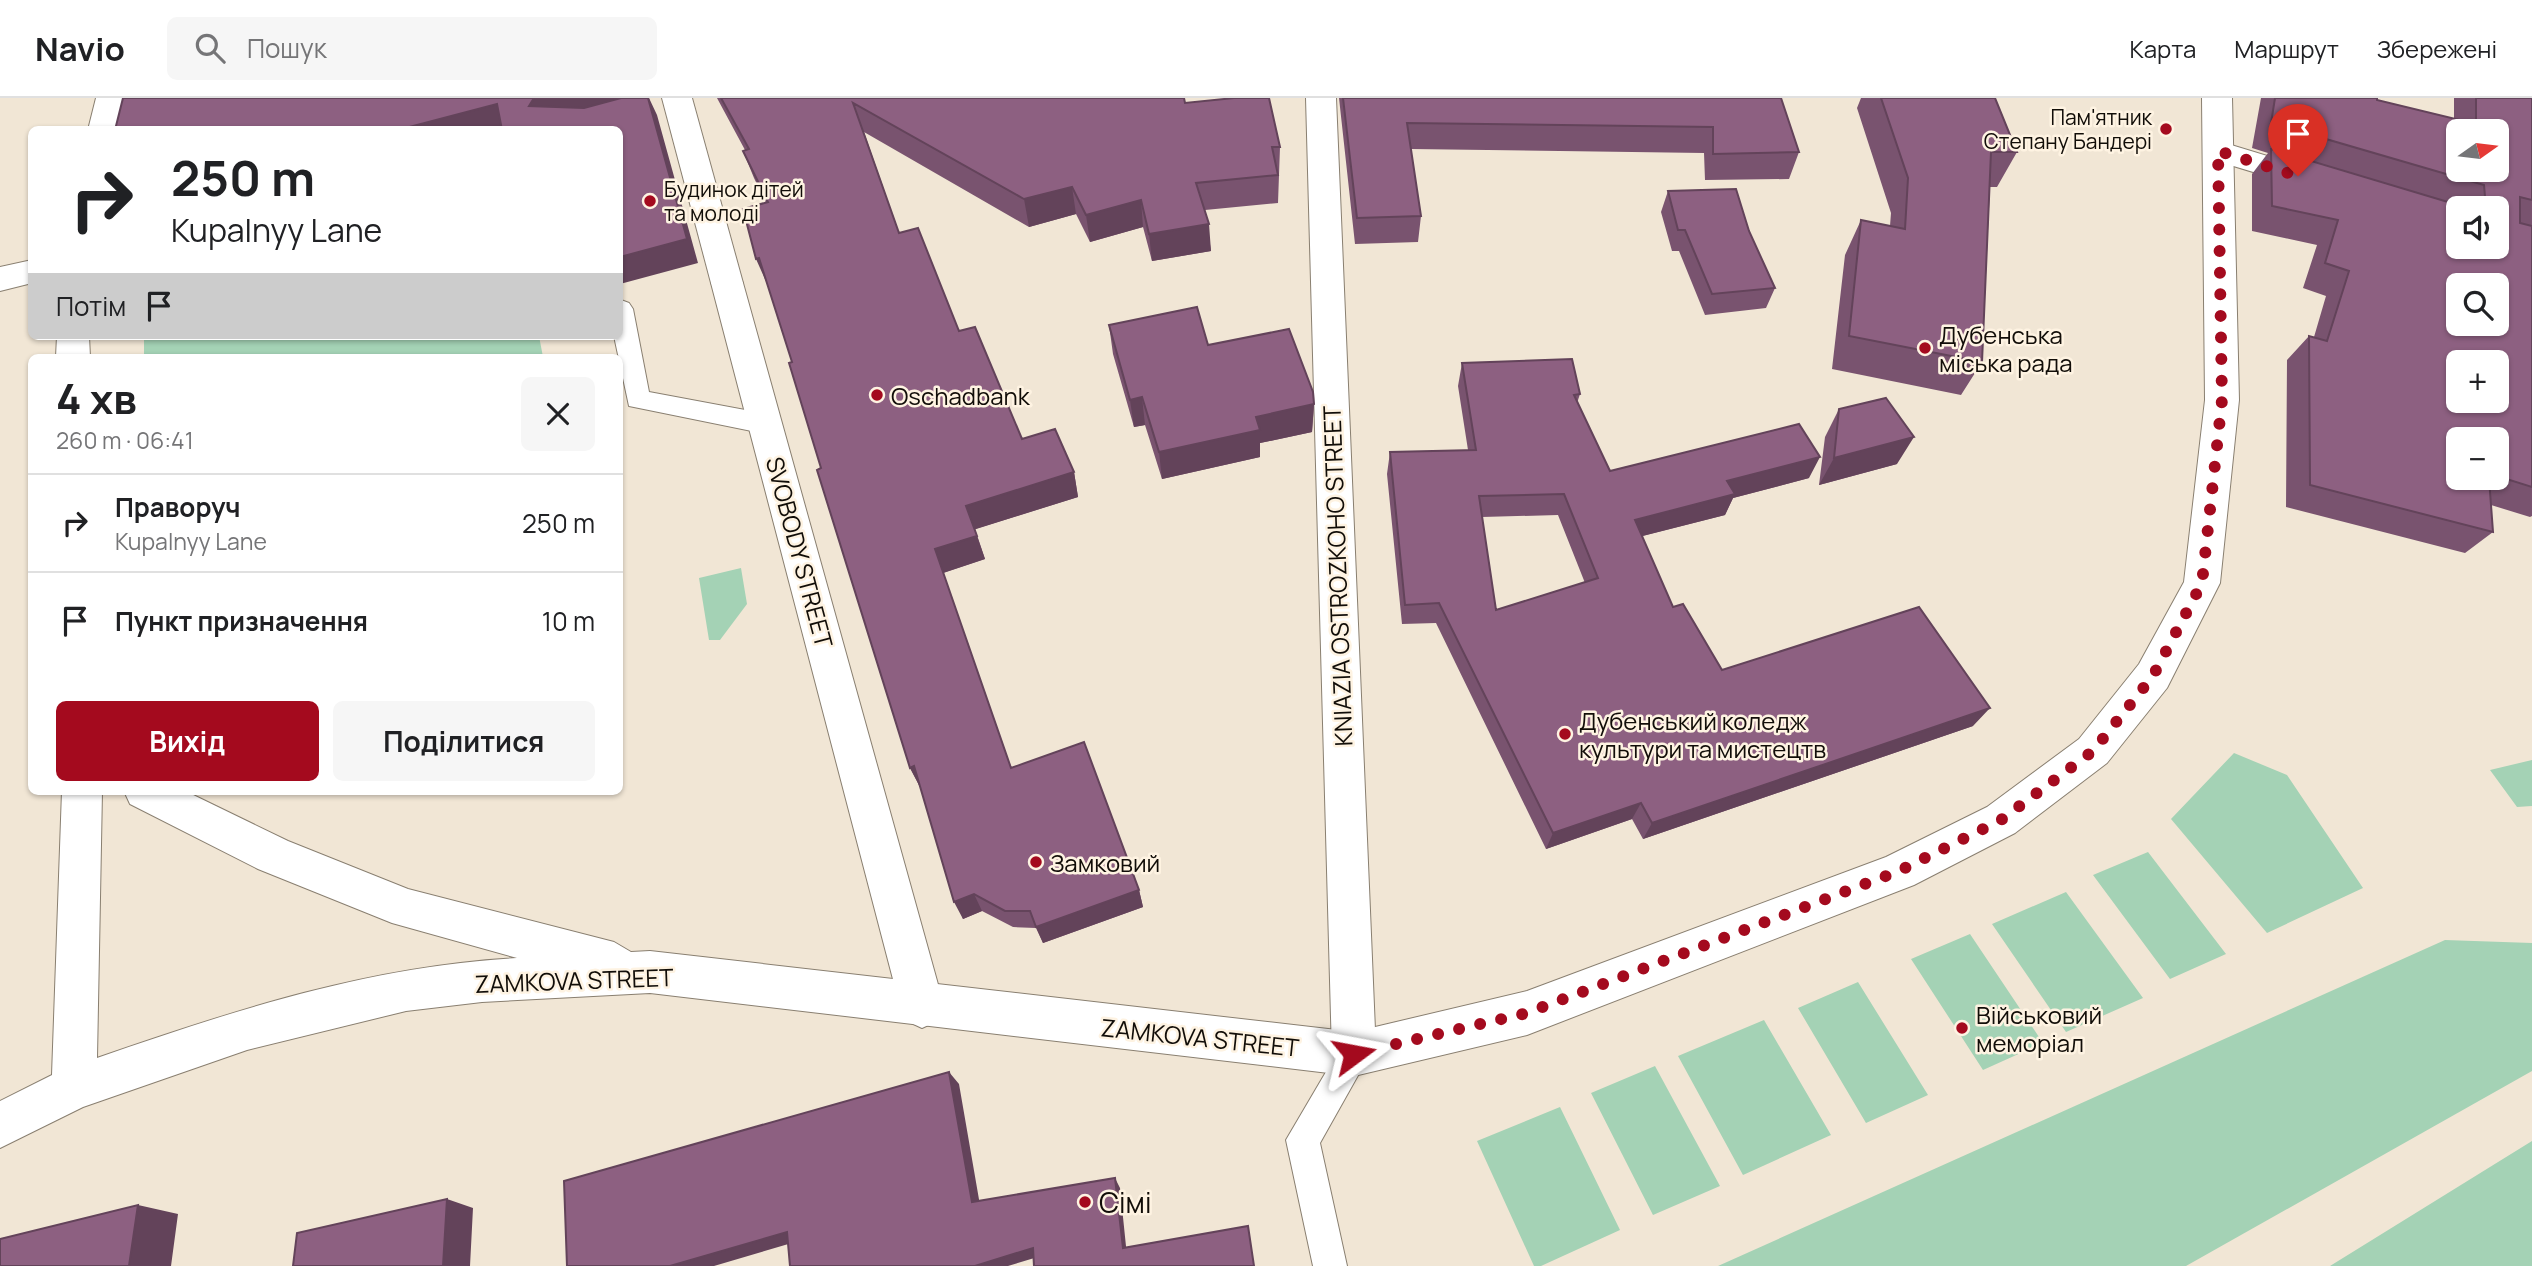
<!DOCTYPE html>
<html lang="uk">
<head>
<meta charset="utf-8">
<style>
	:root { --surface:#fff; --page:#f6f6f6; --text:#202124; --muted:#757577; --line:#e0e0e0; --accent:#a40a1e }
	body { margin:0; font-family:Manrope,sans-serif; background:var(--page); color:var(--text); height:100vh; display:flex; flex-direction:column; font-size:26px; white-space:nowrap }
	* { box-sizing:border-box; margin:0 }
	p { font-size:23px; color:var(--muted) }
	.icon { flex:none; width:38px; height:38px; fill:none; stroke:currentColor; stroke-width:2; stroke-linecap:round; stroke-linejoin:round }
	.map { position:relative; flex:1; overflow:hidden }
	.panel { position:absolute; left:28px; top:256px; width:595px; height:441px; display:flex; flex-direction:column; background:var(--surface); border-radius:10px; box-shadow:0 2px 5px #0004 }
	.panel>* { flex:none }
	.hud { position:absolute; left:28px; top:28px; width:595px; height:214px; border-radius:10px; box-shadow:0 2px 5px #0004; background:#fff; color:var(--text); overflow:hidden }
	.needle { width:46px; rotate:76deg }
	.fabs { position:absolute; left:2446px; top:21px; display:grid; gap:14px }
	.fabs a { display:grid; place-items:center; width:63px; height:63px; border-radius:10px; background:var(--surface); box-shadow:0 2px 5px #0004; font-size:35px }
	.pin { position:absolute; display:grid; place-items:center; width:60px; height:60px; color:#fff; margin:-72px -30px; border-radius:50% 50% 50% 0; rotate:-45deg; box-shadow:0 0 7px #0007 }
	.pin .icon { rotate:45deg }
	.me { position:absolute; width:77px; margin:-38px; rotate:77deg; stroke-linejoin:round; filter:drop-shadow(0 0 5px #0008) }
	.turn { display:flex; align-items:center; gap:24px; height:147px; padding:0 28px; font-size:32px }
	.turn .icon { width:91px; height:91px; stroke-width:2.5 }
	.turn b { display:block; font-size:49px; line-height:60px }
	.then { display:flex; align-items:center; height:66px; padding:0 28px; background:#0003; gap:14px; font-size:26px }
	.round { display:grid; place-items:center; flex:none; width:74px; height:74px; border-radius:10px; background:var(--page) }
	.overview { display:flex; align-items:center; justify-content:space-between; height:119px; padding:0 28px }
	h1 { font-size:42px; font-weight:700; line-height:52px }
	.primary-button { display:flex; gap:14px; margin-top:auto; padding:14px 28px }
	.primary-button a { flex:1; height:80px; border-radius:10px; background:var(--accent); color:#fff; font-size:28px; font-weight:700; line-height:80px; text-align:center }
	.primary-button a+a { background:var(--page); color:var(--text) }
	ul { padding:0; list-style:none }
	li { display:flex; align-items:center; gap:21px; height:98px; padding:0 28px; border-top:2px solid var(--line) }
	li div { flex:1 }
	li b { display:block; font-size:26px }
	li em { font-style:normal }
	header { display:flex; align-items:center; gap:42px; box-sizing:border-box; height:98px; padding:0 35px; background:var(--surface); border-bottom:2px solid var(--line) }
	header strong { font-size:33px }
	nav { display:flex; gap:38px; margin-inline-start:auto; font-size:24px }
	.search { width:490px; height:63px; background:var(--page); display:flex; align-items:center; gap:18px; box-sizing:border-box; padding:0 24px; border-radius:10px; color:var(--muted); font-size:26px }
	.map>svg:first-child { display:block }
	.green { fill:#a4d2b5 }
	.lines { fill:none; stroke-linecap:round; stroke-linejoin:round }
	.service-casing { stroke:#897f70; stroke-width:2 }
	.pedestrian-casing { stroke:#897f70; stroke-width:2 }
	.minor-casing { stroke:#897f70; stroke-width:2 }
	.secondary-casing { stroke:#897f70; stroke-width:2 }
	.service { fill:#fff; fill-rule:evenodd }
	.pedestrian { fill:#fff; fill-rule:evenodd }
	.minor { fill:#fff; fill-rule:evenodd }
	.secondary { fill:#fff; fill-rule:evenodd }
	.wall { fill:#79536f; fill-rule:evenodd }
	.shaded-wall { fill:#63435a }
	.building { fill:#8d6081; stroke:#63435a; stroke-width:2; fill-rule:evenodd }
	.route { stroke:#a40a1e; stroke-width:12; stroke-dasharray:0 21.6 }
	.poi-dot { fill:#a40a1e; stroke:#fef3e2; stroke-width:2.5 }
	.labels { text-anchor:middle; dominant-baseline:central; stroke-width:5; stroke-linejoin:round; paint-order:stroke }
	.far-poi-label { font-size:21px; fill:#110d08; stroke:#fef3e2; text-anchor:end }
	.poi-label { font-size:24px; fill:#110d08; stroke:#fef3e2; text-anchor:start }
	.street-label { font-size:24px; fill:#110d08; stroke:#fef3e2 }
	.near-poi-label { font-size:28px; fill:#110d08; stroke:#fef3e2; text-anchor:start }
</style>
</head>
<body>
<header>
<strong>Navio</strong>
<div class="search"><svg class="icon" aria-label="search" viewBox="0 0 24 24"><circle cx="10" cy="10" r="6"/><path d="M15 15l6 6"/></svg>Пошук</div>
<nav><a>Карта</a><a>Маршрут</a><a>Збережені</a></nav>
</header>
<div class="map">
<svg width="2532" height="1168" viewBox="0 0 2532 1168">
	<rect width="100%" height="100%" fill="#f1e6d5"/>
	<path class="green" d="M144,238H539L543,259H144Z
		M741,470L747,506L720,542H709L699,480Z
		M2234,655L2287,677L2363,790L2267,835L2171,721Z
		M2532,662V708L2517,709L2490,672Z
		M2148,754L2226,856L2170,881L2093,777Z
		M2066,794L2143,900L2066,934L1992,826Z
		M1970,836L2043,945L1983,972L1911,861Z
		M2445,842L2532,845V973L2186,1168H1718Z
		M1858,884L1928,997L1866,1025L1798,910Z
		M1764,922L1831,1037L1743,1077L1678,958Z
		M1655,968L1720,1088L1653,1117L1591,995Z
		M1560,1009L1620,1132L1541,1168H1534L1477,1043Z
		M2532,1043V1168H2330Z"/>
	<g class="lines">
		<g class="service-casing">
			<path id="service" d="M621,202L629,205L633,211L649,294L766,316L775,319L778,326L775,333L766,336L629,308L614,238H620Z
				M1354,940L1365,945L1370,956L1320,1045L1347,1168H1313L1286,1042L1343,945Z"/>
		</g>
		<g class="pedestrian-casing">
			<path id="pedestrian" d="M662,0H692L743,185L738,193L727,197L716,193L711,185Z"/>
		</g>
		<g class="minor-casing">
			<path id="minor" d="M1306,0H1336L1376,956L1370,972L1354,978L1338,972L1332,956Z
				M2218,43L2320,74L2324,81L2320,88L2309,91L2207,60L2203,53L2207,46Z
				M32,162V185L0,193V169Z
				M727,173L738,177L743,185L944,908L937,923L922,930L907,923L900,908L711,185L716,177Z"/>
		</g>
		<g class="secondary-casing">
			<path id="secondary" d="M96,0H126L118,32H88Z
				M2202,0H2232L2239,302L2220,485L2167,590L2107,665L2015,735L1914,787L1527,937L1354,978L650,895L482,904L406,913L247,952L83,1009L0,1050V1003L52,977L62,693H102L97,960C235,912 370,868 517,860L392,825L258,771L130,706L124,693H185L288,743L408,791L614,844L631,854L650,853L1354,934L1527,893L1886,759L1987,709L2079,641L2139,566L2184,484L2205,302Z
				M57,238H89L90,259H56Z"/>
		</g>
		<use href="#service" class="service"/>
		<use href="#pedestrian" class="pedestrian"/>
		<use href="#minor" class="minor"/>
		<use href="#secondary" class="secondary"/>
	</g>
	<path class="wall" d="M717,0H1184L1185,5L1280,49L1278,105L1205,112L1211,153L1152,163L1143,129L1090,144L1076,116L1029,129L864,34L899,135L959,233L1022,341L1074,374L1078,399L975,431L985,461L943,475L1011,669L1139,792L1143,809L1043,845L1036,830L1013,829L982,813L963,821L920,689L910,670L821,370L792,264L766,105L754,80L743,53L745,52Z
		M1339,0H1781L1799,54L1789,81L1705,82L1704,55L1411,51L1421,118L1418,144L1355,146Z
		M1861,0H1995L2017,54L1997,89H1990L1982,264L1961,297L1832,271L1845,157L1861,122L1890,128L1891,115L1857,10Z
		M2261,0H2377V2L2454,21V0H2532V418L2530,419L2491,407L2493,434L2465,455L2286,409L2287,262L2309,238L2314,239L2326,198L2303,190L2317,147L2252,133V76L2268,55L2252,50ZM2459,110H2497L2459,149ZM2497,341V380H2459Z
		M1668,93L1749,133L1775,190L1766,210L1705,217L1679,153H1672L1661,114Z
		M1109,227L1208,247L1314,306L1312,334L1260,345V359L1162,381L1145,327L1134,329L1113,256Z
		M1462,265L1580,296L1577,305L1610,373L1809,380L1733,400L1725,417L1642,438L1673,509L1722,572L1973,628L1643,741L1632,721L1546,751L1436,525L1402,526L1387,376L1390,354L1468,352L1458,288ZM1558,417L1585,485L1496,512L1482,419Z
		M1839,311L1897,366L1819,387L1825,339Z"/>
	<path class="shaded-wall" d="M534,0H629L548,22L529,8Z
		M648,0H649L657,17L698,165L620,186V159Z
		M497,6L505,32H398Z
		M1072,89L1076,116L1029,129L1024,101Z
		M1141,102L1143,129L1090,144L1086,117Z
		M1209,126L1211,153L1152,163L1149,136Z
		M759,160L768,188L756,161Z
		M1142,299L1145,327L1134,329L1130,302Z
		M1314,306L1312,334L1260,345V359L1162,381L1159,354L1256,319Z
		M1914,339L1897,366L1819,387L1834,360Z
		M1820,359L1809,380L1733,400L1725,417L1627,442L1635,422L1727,383Z
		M1074,374L1078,399L973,432L966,408Z
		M977,438L985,461L943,475L935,451Z
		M1990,610L1973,628L1643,741L1652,725Z
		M914,668L920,689L910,670Z
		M1641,705L1632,721L1546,751L1553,735Z
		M1139,792L1143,809L1043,845L1036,829Z
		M974,796L982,813L963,821L954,804Z
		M949,974L959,986L981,1113L972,1104Z
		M1115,1080L1120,1090L1127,1158L1123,1150Z
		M447,1101L473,1110L470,1168H443Z
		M138,1107L178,1116L171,1168H129Z
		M787,1134L802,1142L714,1168H670Z
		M1033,1150L1041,1158L1008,1168H975Z"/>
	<path class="building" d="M123,0H534L529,8L584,10L621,0H648L687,141L620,159V32H502L497,6L398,32H115Z
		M721,0H1184L1185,5L1234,0H1269L1280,49H1272L1278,77L1196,85L1209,126L1149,136L1141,102L1086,117L1072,89L1024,101L853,5L899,135L918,130L959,233L975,229L1022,341L1055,331L1074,374L966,408L977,438L935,451L1011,670L1084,644L1139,792L1036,829L1030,813H1005L974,796L954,804L914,668L910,670L817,372L821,370L789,265L792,264L759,160L756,161L743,111L768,104L743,53L749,51Z
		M1343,0H1781L1799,54L1713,56V29L1407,25L1421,118L1357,120Z
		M1881,0H1995L2017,54H1991L1982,264L1849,238L1861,122L1905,131L1908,80Z
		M2275,0H2377V2L2476,26V0H2532V102L2520,99V125L2532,128V389L2497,378V341H2459V380H2489L2493,434L2310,387L2309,238L2327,243L2349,173L2325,165L2338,122L2272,108L2271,51L2468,110H2459V149H2497V110H2486L2484,87L2271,25ZM2459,33H2497V72H2459ZM2459,187H2497V226H2459ZM2459,264H2497V303H2459Z
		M1736,91L1749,133L1775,190L1712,196L1685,132H1678L1668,93Z
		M1197,209L1208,247L1289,231L1313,294L1314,306L1256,319L1260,332L1159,354L1142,299L1130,302L1109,227Z
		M1572,261L1580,296L1574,297L1610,373L1799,326L1820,359L1727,383L1735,396L1635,422L1673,509L1683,506L1722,572L1919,509L1990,610L1652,725L1641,705L1553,735L1439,505L1405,507L1390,354L1476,352L1462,265ZM1564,396L1598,480L1496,512L1479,398Z
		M1886,300L1914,339L1834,360L1839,311Z
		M949,974L972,1104L1115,1080L1123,1150L1248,1128L1254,1168H1034L1033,1150L975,1168H790L787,1134L670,1168H567L564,1083Z
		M447,1101L443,1168H293L297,1135Z
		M138,1107L129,1168H0V1141Z"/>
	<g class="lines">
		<path class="route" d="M1354,956L1527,915L1899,773L2001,722L2093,653L2153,578L2202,485L2222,302L2218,53L2298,78"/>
	</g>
	<g class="poi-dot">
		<circle cx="2166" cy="31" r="7"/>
		<circle cx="650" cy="103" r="7"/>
		<circle cx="1925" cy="250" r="7"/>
		<circle cx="877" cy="297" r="7"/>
		<circle cx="1565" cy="636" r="7"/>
		<circle cx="1036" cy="764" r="7"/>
		<circle cx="1962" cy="930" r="7"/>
		<circle cx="1085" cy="1104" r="7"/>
	</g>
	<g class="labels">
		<g class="far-poi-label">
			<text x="2152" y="19">Пам'ятник<tspan x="2152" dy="24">Степану Бандері</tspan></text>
			<text x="664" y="91" text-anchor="start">Будинок дітей<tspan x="664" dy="24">та молоді</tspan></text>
		</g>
		<g class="poi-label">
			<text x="1939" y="236">Дубенська<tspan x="1939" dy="28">міська рада</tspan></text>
			<text x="891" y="297">Oschadbank</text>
			<text x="1579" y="622">Дубенський коледж<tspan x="1579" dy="28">культури та мистецтв</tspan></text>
			<text x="1050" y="764">Замковий</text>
			<text x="1976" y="916">Військовий<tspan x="1976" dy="28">меморіал</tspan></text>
		</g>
		<g class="street-label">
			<text transform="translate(800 454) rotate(75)">SVOBODY STREET</text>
			<text transform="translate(1337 478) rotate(-92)">KNIAZIA OSTROZKOHO STREET</text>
			<text transform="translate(574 882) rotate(-2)">ZAMKOVA STREET</text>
			<text transform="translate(1200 939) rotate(6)">ZAMKOVA STREET</text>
		</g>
		<g class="near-poi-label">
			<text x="1099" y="1104">Сімі</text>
		</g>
	</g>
</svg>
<div class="fabs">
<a><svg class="needle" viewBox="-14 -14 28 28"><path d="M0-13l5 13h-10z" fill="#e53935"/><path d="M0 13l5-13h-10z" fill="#757577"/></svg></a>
<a><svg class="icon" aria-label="sound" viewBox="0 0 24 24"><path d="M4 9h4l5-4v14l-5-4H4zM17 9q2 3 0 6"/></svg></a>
<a><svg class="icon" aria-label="search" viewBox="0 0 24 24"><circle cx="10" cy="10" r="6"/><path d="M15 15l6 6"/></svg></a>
<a>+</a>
<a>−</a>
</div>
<div class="pin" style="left:2298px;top:78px;background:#d93025"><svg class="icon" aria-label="arrive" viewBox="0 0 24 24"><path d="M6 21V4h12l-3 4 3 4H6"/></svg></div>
<svg class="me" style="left:1354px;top:956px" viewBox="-20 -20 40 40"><path d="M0-17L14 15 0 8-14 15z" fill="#a40a1e" stroke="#fff" stroke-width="4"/></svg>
<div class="hud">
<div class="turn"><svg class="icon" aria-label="right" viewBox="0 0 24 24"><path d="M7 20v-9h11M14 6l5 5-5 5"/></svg><div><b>250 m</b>Kupalnyy Lane</div></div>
<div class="then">Потім<svg class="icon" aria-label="arrive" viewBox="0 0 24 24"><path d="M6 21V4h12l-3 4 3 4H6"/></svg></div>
</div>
<section class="panel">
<div class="overview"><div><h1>4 хв</h1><p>260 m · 06:41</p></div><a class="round"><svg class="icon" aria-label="close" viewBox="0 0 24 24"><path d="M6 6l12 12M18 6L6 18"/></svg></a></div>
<ul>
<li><svg class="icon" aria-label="right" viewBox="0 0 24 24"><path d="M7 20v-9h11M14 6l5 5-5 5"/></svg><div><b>Праворуч</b><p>Kupalnyy Lane</p></div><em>250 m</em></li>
<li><svg class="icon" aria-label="arrive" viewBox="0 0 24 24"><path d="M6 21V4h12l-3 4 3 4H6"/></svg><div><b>Пункт призначення</b></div><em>10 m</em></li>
</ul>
<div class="primary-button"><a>Вихід</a><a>Поділитися</a></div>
</section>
</div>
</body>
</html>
